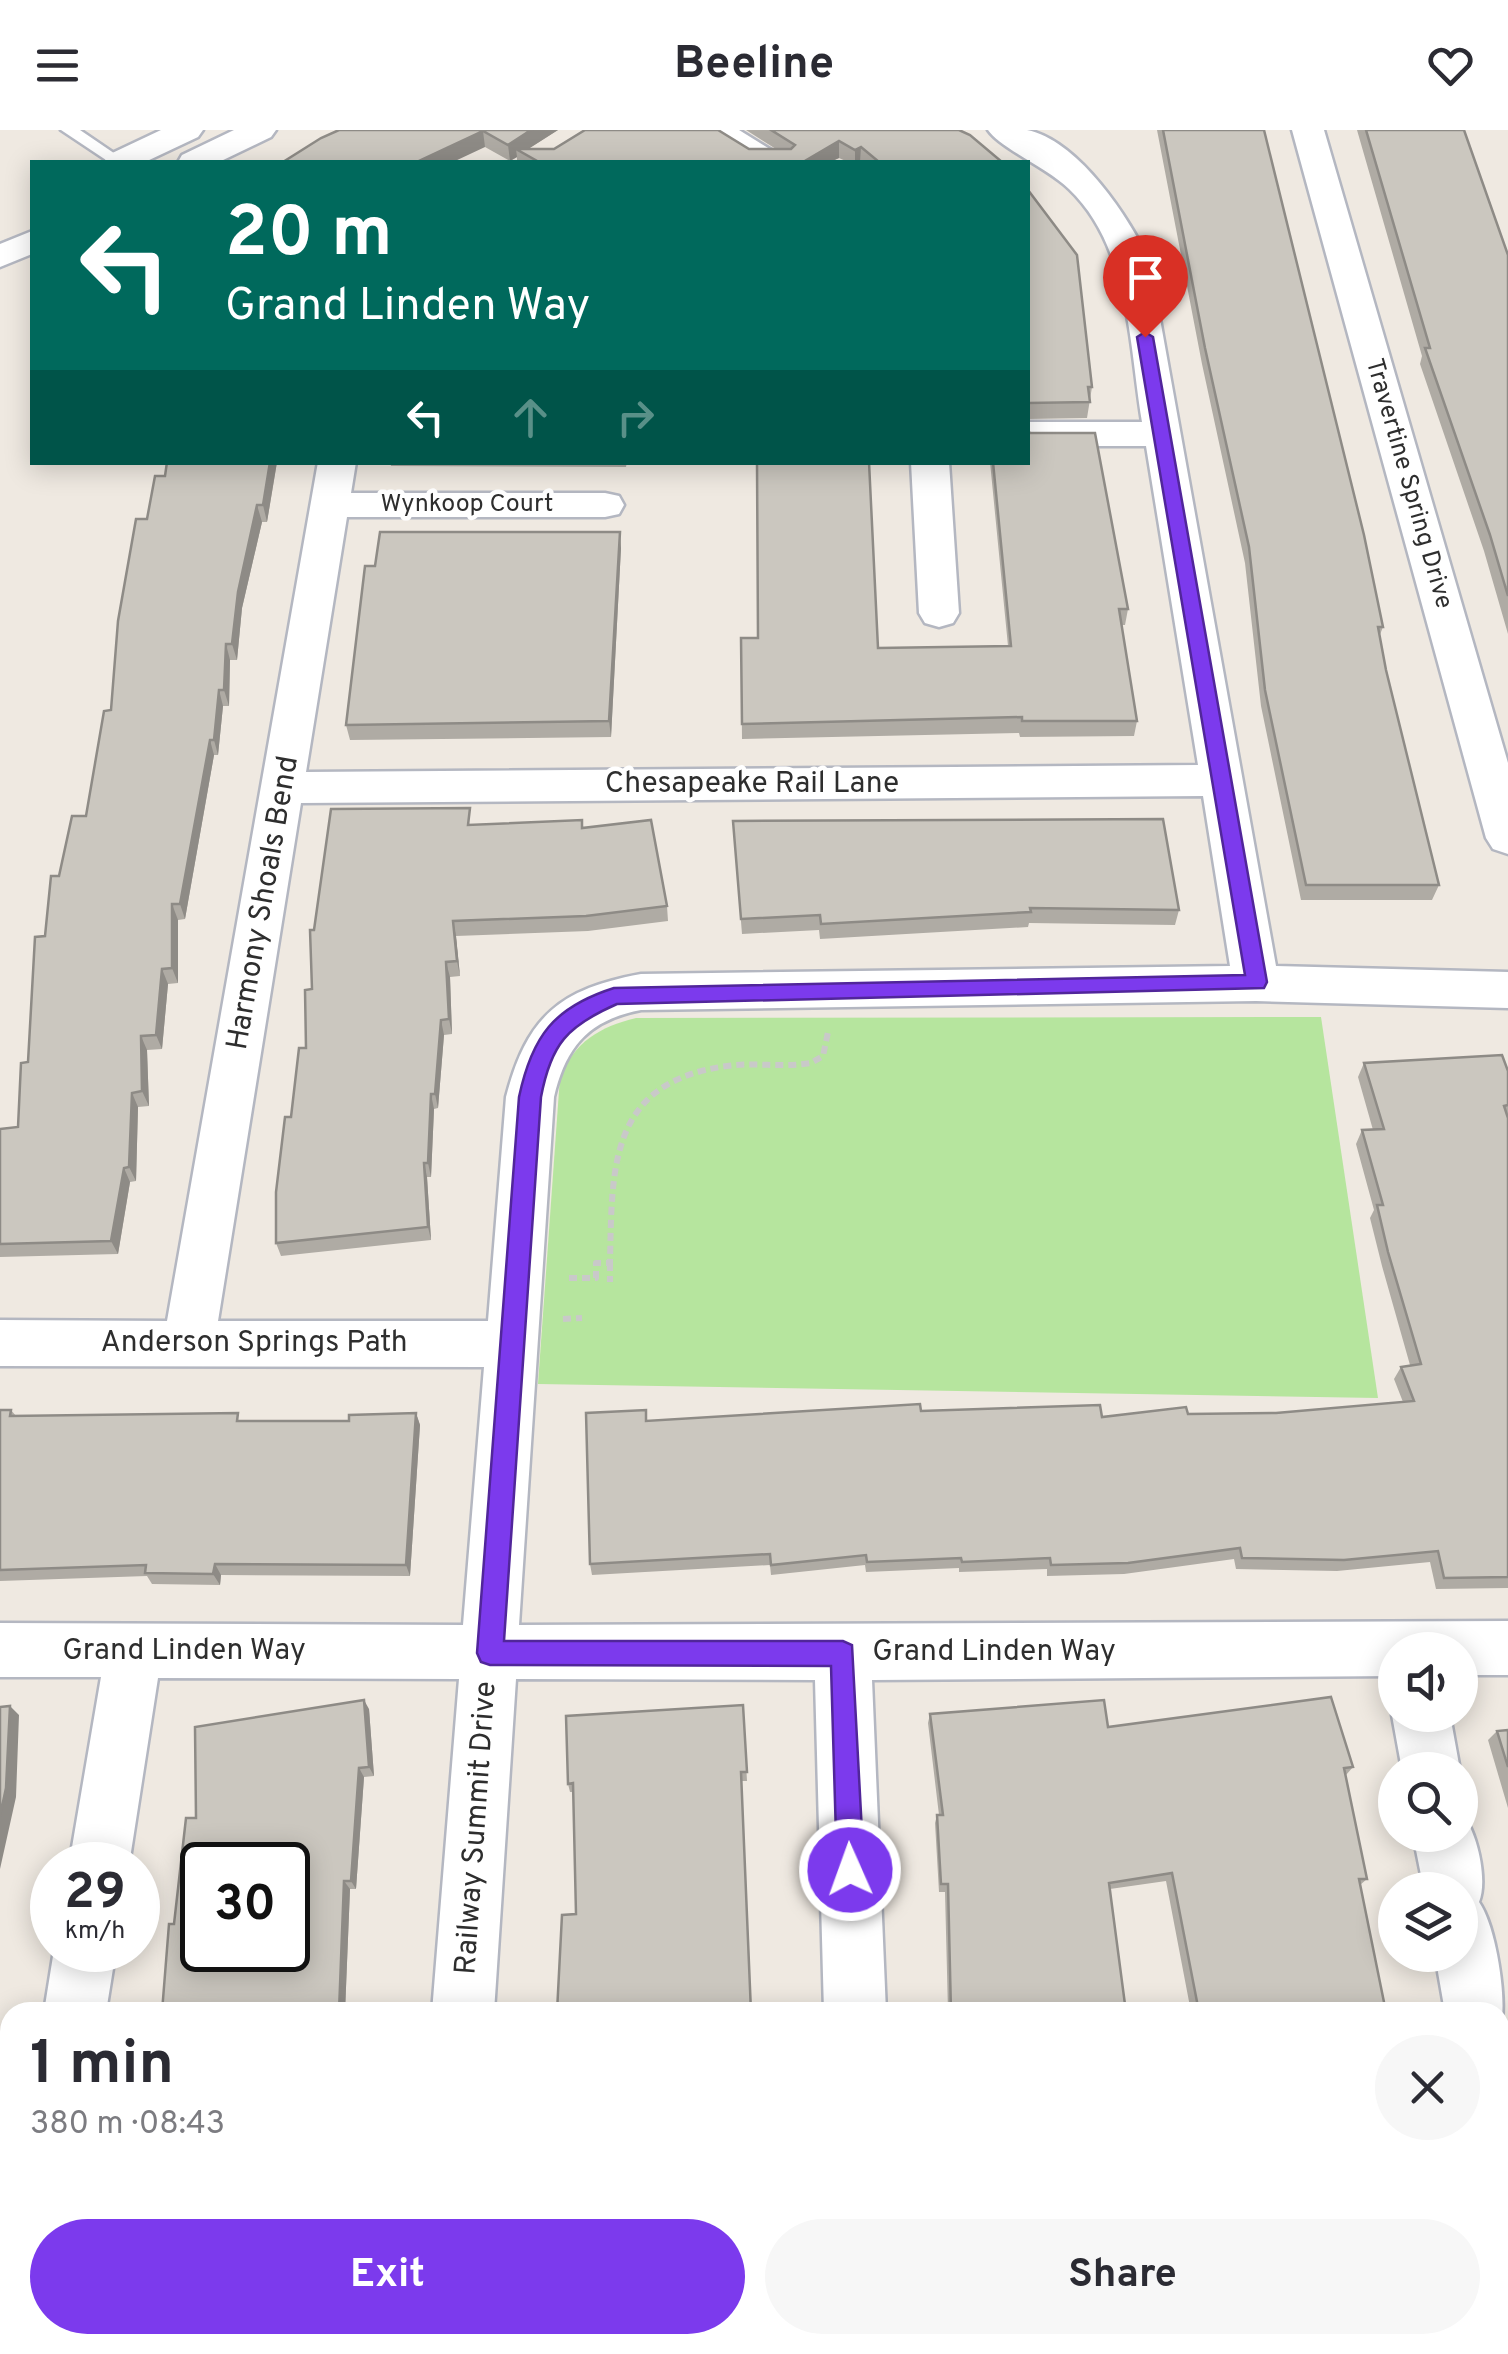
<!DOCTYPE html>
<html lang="en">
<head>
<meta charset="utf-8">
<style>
	:root { --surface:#fff; --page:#f7f7f7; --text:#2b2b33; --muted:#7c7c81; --accent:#7c3aed }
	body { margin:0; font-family:Overpass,sans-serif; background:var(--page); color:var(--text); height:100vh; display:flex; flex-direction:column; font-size:38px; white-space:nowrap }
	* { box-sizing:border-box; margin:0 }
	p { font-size:32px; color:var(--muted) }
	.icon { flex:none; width:55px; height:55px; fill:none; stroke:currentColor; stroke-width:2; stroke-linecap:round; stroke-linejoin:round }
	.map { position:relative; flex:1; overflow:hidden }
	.drawer { position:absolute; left:0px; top:1872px; width:1510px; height:352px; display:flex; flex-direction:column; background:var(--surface); border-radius:30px 30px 0 0; box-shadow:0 5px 25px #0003 }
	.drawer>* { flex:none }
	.banner { position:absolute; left:30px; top:30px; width:1000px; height:305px; border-radius:0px; box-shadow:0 5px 25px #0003; background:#00695c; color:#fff; overflow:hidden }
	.tools { position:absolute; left:1378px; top:1502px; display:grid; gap:20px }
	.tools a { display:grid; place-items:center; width:100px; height:100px; border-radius:50%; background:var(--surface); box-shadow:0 5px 25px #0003; font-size:50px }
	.speed { position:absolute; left:30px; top:1712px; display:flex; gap:20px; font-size:50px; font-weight:700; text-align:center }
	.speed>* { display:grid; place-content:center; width:130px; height:130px; border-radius:50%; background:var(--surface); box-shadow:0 5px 25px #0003; line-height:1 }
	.speed small { font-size:25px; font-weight:400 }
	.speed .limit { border:5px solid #111; border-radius:15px; background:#fff; color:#111 }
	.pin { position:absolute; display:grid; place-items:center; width:85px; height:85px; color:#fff; margin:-102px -42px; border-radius:50% 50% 50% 0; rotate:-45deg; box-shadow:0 0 10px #0007 }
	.pin .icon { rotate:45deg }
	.me { position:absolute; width:110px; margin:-55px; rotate:358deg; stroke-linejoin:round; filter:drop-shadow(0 0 8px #0008) }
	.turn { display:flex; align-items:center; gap:35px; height:210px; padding:0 30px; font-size:45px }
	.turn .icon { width:130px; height:130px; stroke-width:2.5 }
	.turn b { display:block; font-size:70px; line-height:85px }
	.lanes { display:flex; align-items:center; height:95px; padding:0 30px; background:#0003; justify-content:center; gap:50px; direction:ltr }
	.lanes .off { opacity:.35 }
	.round { display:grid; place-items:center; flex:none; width:105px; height:105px; border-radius:52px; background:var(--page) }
	.summary { display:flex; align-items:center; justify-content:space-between; height:170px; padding:0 30px }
	h1 { font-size:60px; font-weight:700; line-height:75px }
	.action { display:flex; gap:20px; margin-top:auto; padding:20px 30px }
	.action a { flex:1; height:115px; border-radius:60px; background:var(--accent); color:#fff; font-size:40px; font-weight:700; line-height:115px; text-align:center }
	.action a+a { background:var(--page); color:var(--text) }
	header { display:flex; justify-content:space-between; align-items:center; height:130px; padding:0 30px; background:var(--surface); font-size:45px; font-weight:700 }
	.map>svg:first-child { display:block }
	.green { fill:#b6e59e }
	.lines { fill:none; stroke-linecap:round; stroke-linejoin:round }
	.lane-casing { stroke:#b4b7c1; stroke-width:5 }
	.street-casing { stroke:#b4b7c1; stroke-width:5 }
	.path { stroke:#c9c9c9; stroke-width:6; stroke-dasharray:8 5; stroke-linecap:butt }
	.lane { fill:#fff; fill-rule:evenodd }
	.street { fill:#fff; fill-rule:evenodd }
	.wall { fill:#afaba4 }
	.shaded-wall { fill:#8e8b86 }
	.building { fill:#cbc7bf; stroke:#8e8b86; stroke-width:2.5; fill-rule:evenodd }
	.route { fill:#7c3aed; stroke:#51269a; stroke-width:2.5 }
	.labels { text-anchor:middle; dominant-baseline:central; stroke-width:9; stroke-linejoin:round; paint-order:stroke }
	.far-street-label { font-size:25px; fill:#2e2e2e; stroke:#fff }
	.street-label { font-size:30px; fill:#2e2e2e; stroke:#fff }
</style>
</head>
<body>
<header><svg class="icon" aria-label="menu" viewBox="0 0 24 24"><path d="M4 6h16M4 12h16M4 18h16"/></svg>Beeline<svg class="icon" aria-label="heart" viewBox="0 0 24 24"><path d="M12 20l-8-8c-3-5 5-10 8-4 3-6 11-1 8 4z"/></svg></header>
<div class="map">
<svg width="1508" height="2224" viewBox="0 0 1508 2224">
	<rect width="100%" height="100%" fill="#efe9e1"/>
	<path class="green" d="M1321,887L1378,1268L538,1254L560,947C575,912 599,897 636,888Z"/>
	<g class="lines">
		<g class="lane-casing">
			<path id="lane" d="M61,0H80L127,32H109Z"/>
		</g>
		<g class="street-casing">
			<path id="street" d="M161,0H203L198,7L145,32H104L108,25Z
				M234,0H276L271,7L219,32H178L182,25Z
				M699,0H739L791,32H751Z
				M988,0C1000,0 1015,0 1027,0C1078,10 1131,89 1150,133L1276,836L1508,842V878L1256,871L641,880C589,890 566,916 554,967L519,1495L1508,1491V1545H1460V1520H1395V1546L872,1550L886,1882H824L815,1550L516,1549L494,1882H432L459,1549L158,1548L129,1735H69L101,1547H0V1493L463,1495L484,1237L0,1236V1190L167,1191L318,332H356L351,363H605L619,366L624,375L619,384L605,387H347L306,642L1198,635L1146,316H1028V292H1142C1129,214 1130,117 1069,59C1049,39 1000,18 988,0ZM1203,666L1230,836L641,844C560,859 527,886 506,967L488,1191H218L301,673Z
				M1292,0H1324L1508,633V724L1493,719L1486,708Z
				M32,101V124L0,137V114Z
				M911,332H949L959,483L953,493L939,497L925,493L919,483Z
				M1395,1579V1585H1450L1460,1640H1402L1392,1585Z
				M1460,1682C1477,1699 1488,1750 1479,1772C1496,1796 1508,1873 1500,1899V1882H1445L1435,1825H1460V1760H1424L1413,1705H1460Z
				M54,1820H116L106,1882H44Z
				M10,2185V2215H54L52,2224H0V2190Z
				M405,2215H473L472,2224H404Z
				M831,2215H899L900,2224H832Z"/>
		</g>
		<path class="path" d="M610,1133V1152
			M569,1148H596V1133H610C612,1036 609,952 727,936C755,932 783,938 811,933L823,926L828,902
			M563,1189L582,1188"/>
		<use href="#lane" class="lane"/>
		<use href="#street" class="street"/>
	</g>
	<path class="wall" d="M339,0H558L528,19H776L746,0H959L1002,32H848L839,28L830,32H517V27L510,31L485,17Z
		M1157,0H1264L1383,497L1379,507L1386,540L1439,755L1432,770H1301L1261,576L1245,433L1202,234Z
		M1357,0H1464L1508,125V504L1484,421L1420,234L1422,226Z
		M1028,60L1092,257L1087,288L1028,289Z
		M277,332L267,392H262L242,478L237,530H230L229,576H223L218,625H214L185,789L178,790V853L168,854L162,919L147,920L149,976L138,977L136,1051L130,1052L118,1124L0,1127V999L18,997L28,932L45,806L59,746L86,686L111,580L147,389L165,346Z
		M390,332H627L626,337L391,336Z
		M990,332H1028L1128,479L1125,495H1121L1137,591L1134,606L1020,607L1019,603L742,609L741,508H758L878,518L1008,516Z
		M621,418L611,607L350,610L346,595Z
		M733,691L1179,780L1175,795L1029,793L1028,797L820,809L819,800L742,804Z
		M472,694L583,698L667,776L668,791L588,801L456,806L460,846L450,847L452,904L444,905L438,978L434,979L431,1047H427L431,1110L281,1126L276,1113L291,987L306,918L312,859L314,800Z
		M1364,933L1508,941V1458L1436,1459L1430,1432L1337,1441L1236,1439L1234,1429L1124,1444L1047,1446V1439L959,1442V1438L866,1442L865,1435L771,1445L770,1435L592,1445L590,1434L647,1291L921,1281L1102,1287L1188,1284L1276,1283L1403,1272L1394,1249L1401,1237L1410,1235L1382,1136L1370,1088L1374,1080L1356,1014L1362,1000H1373L1358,947Z
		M0,1280H11L16,1286L242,1291H349L416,1283L420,1295L410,1446L221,1445L220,1455L152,1454L147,1446L0,1451Z
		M743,1575L747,1651H741L576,1784L573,1662H570L568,1654Z
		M369,1579L374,1646L364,1647L356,1759H350L345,1882H162L174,1794L196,1688Z
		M930,1584L1108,1597L1353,1637L1346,1645L1367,1749L1360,1755L1386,1882H1191L1166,1751L1110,1759L1126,1882H948L945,1762H939L935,1693L937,1685H939L928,1593Z
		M1508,1600V1678L1488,1610L1497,1601Z"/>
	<path class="shaded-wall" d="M531,0H558L522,23L516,19L517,27L510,31L508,15Z
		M483,1L485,17L453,32H417Z
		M839,11V28L830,32H803Z
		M861,17L860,32H855V20Z
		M270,332H277L267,392L263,375Z
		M257,375L262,392L242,478L237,530L232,514L238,462Z
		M620,402L621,418L611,607L609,591Z
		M226,514L230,530L229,576L224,560Z
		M219,560L223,576L218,625L214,610Z
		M210,610L214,625L185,789L180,774Z
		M172,774L178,790V853L172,838Z
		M453,791L456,806L460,846L457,831Z
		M446,832L450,847L452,904L449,889Z
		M162,839L168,854L162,919L156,905Z
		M441,890L444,905L438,978L435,964Z
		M141,906L147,920L149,976L142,961Z
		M132,963L138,977L136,1051L129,1037Z
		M431,964L434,979L431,1047L428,1033Z
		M424,1033L427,1047L431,1110L428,1097Z
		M124,1038L130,1052L118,1124L111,1111Z
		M416,1283L420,1295L410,1446L406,1435Z
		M215,1434L221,1445L220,1455L213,1444Z
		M364,1570L369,1579L374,1646L369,1637Z
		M10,1576L19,1585L16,1667L0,1739V1686Z
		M359,1638L364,1647L356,1759L351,1751Z
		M344,1751L350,1759L345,1882H339Z
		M312,2215H318V2224H311Z"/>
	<path class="building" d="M339,0H531L508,15L483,1L417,32H283L321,8Z
		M585,0H718L749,19H791L795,15L771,0H959L970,5L1002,32H879L861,17L855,20L839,11L803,32H539L516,19H554Z
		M1163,0H1264L1364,405L1383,497H1378L1386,540L1439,755H1306L1265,560L1249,417L1205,218Z
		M1366,0H1464L1508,125V466L1490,405L1425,218H1430Z
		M1028,60L1077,125L1092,257H1088L1090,272L1028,273Z
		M1028,301L1030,303H1095L1128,479H1119L1137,591H1022V587L742,594L741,508H758L757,332H869L878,518L1011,516L993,332H1028Z
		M167,332H270L263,375H257L238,462L232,514H226L224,560H219L214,610H210L180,774H172V838L162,839L156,905L141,906L142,961L132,963L129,1037L124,1038L111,1111L0,1114V999L18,997L21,933L28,932L35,807L45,806L51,746H59L72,686H86L104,581L111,580L118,491L136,389H147L155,346H165Z
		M380,402H620L609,591L346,595L365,436H375Z
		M470,678L468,695L582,690V698L651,690L667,776L586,786L453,791L457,831L446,832L449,889L441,890L435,964H431L428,1033H424L428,1097L276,1113V1062L285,987H291L299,918H306L305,860L312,859L310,800H314L331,679Z
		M1163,689L1179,780L1030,778L1031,782L821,794L820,785L741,789L733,691Z
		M1502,925L1508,941V975L1504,976L1508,988V1447L1444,1448L1438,1421L1344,1430L1242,1428L1240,1418L1128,1433L1051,1435L1050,1428L962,1432L961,1428L867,1432L866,1425L771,1435L770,1424L590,1434L586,1283L646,1280V1291L920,1274L921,1281L1100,1275L1102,1287L1186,1277L1188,1284L1276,1283L1414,1271L1401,1237L1421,1234L1388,1122L1377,1075H1383L1362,1000L1384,999L1364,933Z
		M0,1280H11L10,1286L238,1283L237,1291H349V1285L416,1283L406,1435L215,1434L213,1444L145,1443L146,1435L0,1440Z
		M1331,1567L1353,1637L1344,1638L1367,1749H1359L1386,1882H1199L1172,1743L1109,1753L1126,1882H951L948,1754H941L937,1685H943L930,1584L1104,1570L1108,1597Z
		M364,1570L369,1637L359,1638L351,1751H344L339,1882H162L169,1794H174L186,1688H196L195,1597ZM202,1735H288V1820H202Z
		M743,1575L747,1642H741L751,1882H557L562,1785L576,1784L573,1653L568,1654L566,1586Z
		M10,1576L6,1658L0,1686V1577Z
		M1508,1600V1637L1497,1601Z
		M104,2215H312L311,2224H103Z
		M544,2215H751V2224H544Z
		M963,2215H1177L1179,2224H965Z"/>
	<path class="route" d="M1145,202L1153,207L1267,852L1264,858L617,874C567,896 551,914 541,967L504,1511H843L852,1515L864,1740L860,1749L850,1753L841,1749L837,1740L831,1536L490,1535L481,1532L477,1523L519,967C532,906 554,877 614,858L1245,845L1137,207Z"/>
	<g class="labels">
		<g class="far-street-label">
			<text transform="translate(1408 354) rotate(74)">Travertine Spring Drive</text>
			<text x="467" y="375">Wynkoop Court</text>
		</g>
		<g class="street-label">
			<text x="752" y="654">Chesapeake Rail Lane</text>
			<text transform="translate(264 773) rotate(-80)">Harmony Shoals Bend</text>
			<text x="254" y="1213">Anderson Springs Path</text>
			<text x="184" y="1521">Grand Linden Way</text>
			<text x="994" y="1522">Grand Linden Way</text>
			<text transform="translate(477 1698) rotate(-86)">Railway Summit Drive</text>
		</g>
	</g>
</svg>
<div class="tools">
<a><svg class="icon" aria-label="sound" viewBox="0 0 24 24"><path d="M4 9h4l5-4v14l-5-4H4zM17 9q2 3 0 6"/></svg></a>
<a><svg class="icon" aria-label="search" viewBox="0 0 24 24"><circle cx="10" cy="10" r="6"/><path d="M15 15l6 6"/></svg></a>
<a><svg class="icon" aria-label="layers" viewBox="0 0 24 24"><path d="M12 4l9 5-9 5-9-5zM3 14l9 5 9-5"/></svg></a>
</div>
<div class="speed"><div>29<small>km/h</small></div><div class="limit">30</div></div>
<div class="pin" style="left:1145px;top:207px;background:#d93025"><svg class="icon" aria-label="arrive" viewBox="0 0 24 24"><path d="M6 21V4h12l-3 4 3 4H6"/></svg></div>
<svg class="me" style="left:850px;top:1740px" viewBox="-20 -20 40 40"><circle r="17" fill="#7c3aed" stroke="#fff" stroke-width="3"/><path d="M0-11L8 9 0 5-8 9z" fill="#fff"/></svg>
<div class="banner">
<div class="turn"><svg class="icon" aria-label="left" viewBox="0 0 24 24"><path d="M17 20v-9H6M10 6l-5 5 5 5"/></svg><div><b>20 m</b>Grand Linden Way</div></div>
<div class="lanes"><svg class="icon" aria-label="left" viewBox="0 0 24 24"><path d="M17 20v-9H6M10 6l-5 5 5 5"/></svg><svg class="icon off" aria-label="ahead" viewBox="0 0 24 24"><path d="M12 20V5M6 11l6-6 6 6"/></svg><svg class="icon off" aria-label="right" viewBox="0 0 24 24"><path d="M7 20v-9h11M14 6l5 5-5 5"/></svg></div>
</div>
<section class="drawer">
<div class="summary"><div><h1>1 min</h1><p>380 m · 08:43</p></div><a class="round"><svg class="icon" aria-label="close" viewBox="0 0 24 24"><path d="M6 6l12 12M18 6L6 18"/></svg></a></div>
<div class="action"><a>Exit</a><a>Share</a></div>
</section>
</div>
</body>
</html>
